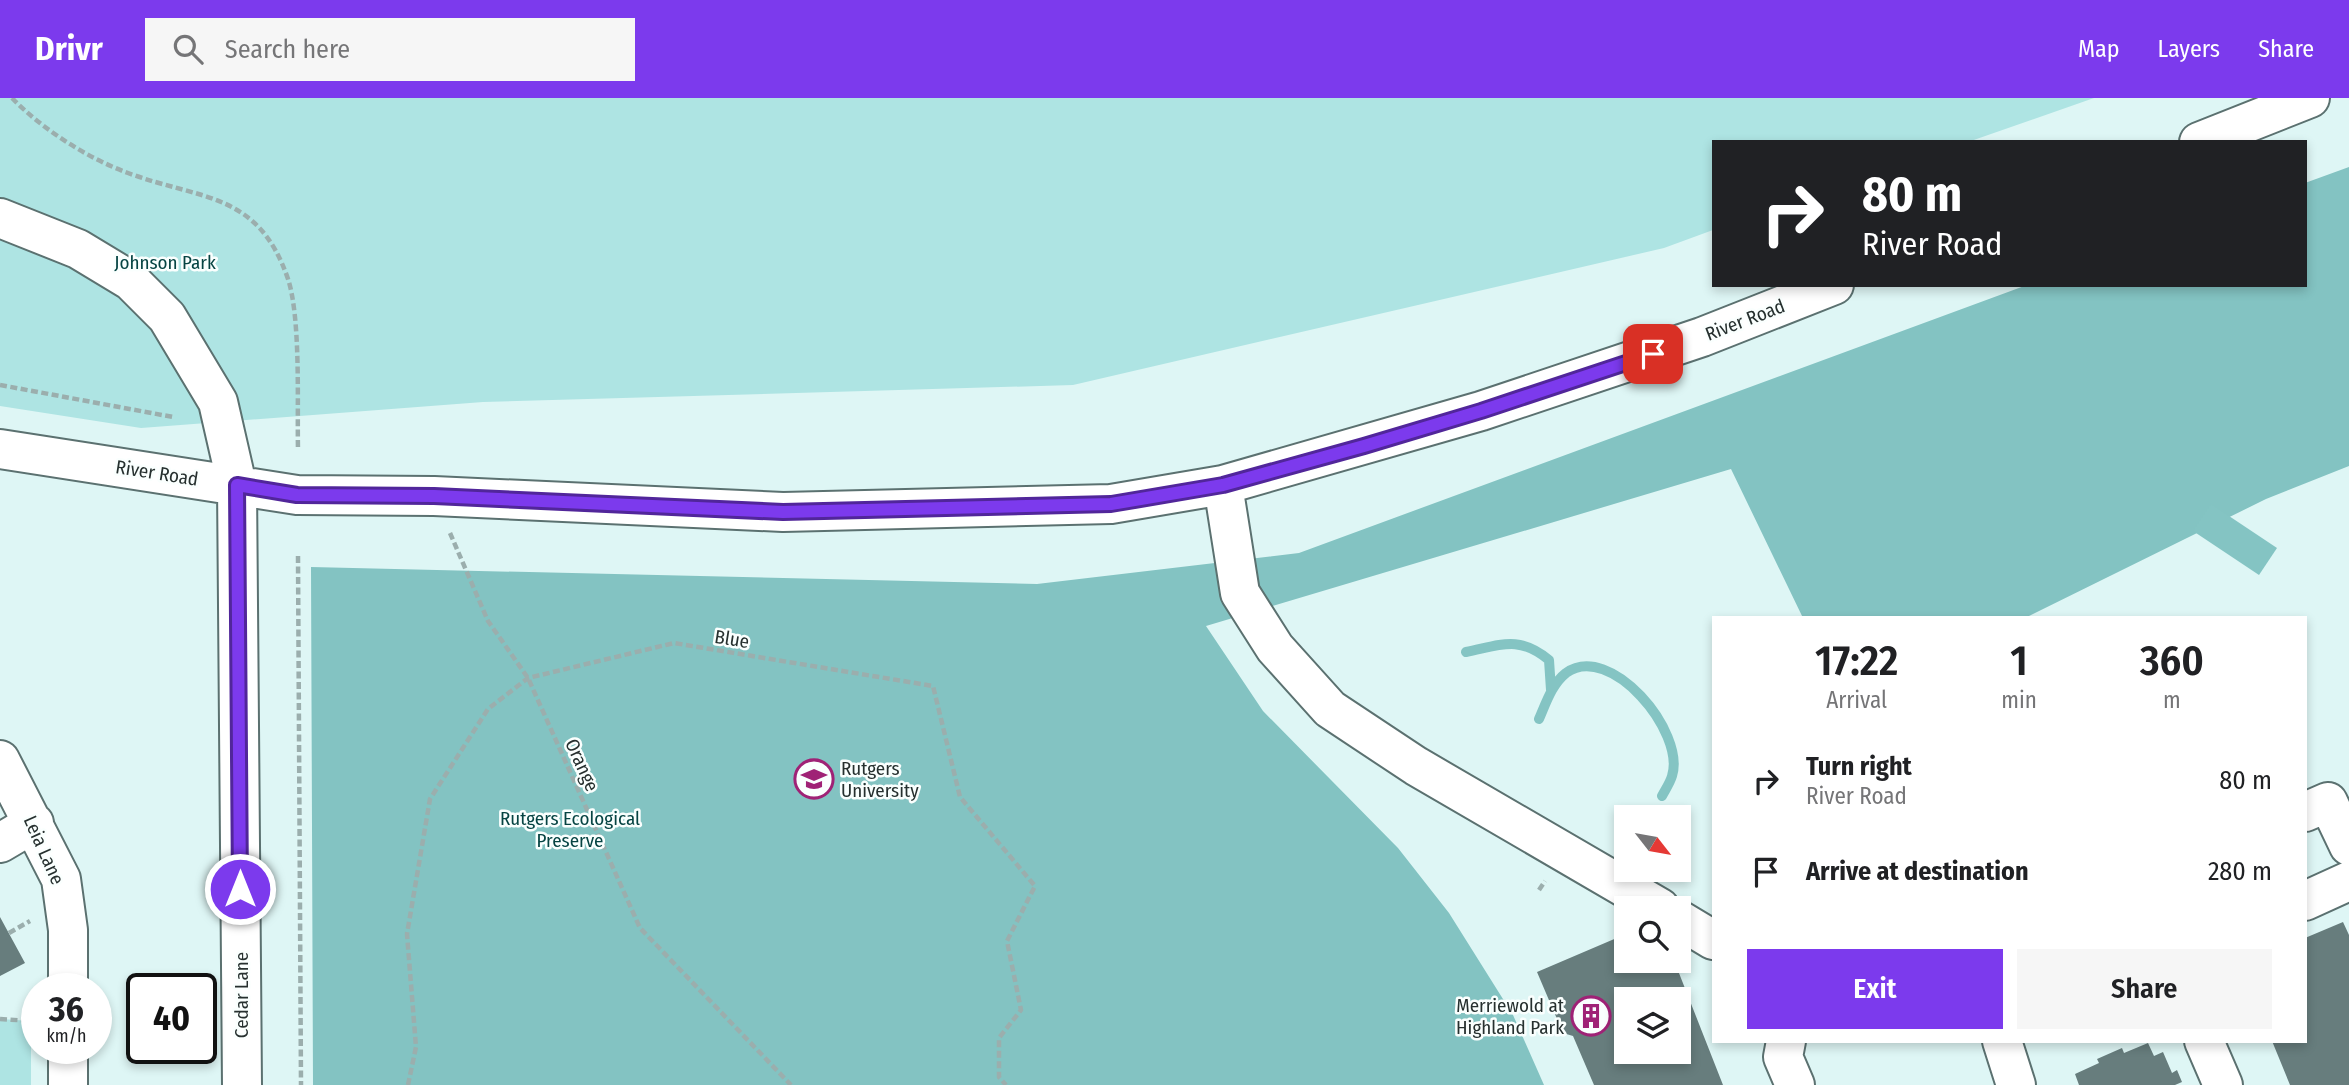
<!DOCTYPE html>
<html lang="en">
<head>
<meta charset="utf-8">
<style>
	:root { --surface:#fff; --page:#f6f6f6; --text:#202124; --muted:#757577; --accent:#7c3aed }
	body { margin:0; font-family:"Fira Sans Condensed",sans-serif; background:var(--page); color:var(--text); height:100vh; display:flex; flex-direction:column; font-size:26px; white-space:nowrap }
	* { box-sizing:border-box; margin:0 }
	p { font-size:23px; color:var(--muted) }
	.icon { flex:none; width:38px; height:38px; fill:none; stroke:currentColor; stroke-width:2; stroke-linecap:round; stroke-linejoin:round }
	.map { position:relative; flex:1; overflow:hidden }
	.drawer { position:absolute; left:1712px; top:518px; width:595px; height:427px; display:flex; flex-direction:column; background:var(--surface); border-radius:0px; box-shadow:0 4px 10px #0003 }
	.drawer>* { flex:none }
	.hud { position:absolute; left:1712px; top:42px; width:595px; height:147px; border-radius:0px; box-shadow:0 4px 10px #0003; background:#202124; color:#fff; overflow:hidden }
	.needle { width:46px; rotate:121deg }
	.fabs { position:absolute; left:1614px; top:707px; display:grid; gap:14px }
	.fabs a { display:grid; place-items:center; width:77px; height:77px; border-radius:0px; background:var(--surface); box-shadow:0 4px 10px #0003; font-size:35px }
	.speed { position:absolute; left:21px; top:875px; display:flex; gap:14px; font-size:35px; font-weight:700; text-align:center }
	.speed>* { display:grid; place-content:center; width:91px; height:91px; border-radius:50%; background:var(--surface); box-shadow:0 4px 10px #0003; line-height:1 }
	.speed small { font-size:18px; font-weight:400 }
	.speed .limit { border:4px solid #111; border-radius:10px; background:#fff; color:#111 }
	.pin { position:absolute; display:grid; place-items:center; width:60px; height:60px; color:#fff; margin:-30px; border-radius:14px; box-shadow:0 4px 10px #0006 }
	.me { position:absolute; width:77px; margin:-38px; rotate:0deg; stroke-linejoin:round; filter:drop-shadow(0 0 5px #0008) }
	.turn { display:flex; align-items:center; gap:24px; height:147px; padding:0 35px; font-size:32px }
	.turn .icon { width:91px; height:91px; stroke-width:2.5 }
	.turn b { display:block; font-size:49px; line-height:60px }
	.eta { display:flex; justify-content:space-evenly; align-items:center; height:119px; text-align:center }
	.eta b { font-size:42px; font-weight:600; line-height:49px }
	.cta { display:flex; gap:14px; margin-top:auto; padding:14px 35px }
	.cta a { flex:1; height:80px; border-radius:0px; background:var(--accent); color:#fff; font-size:28px; font-weight:600; line-height:80px; text-align:center }
	.cta a+a { background:var(--page); color:var(--text) }
	ul { padding:0; list-style:none }
	li { display:flex; align-items:center; gap:21px; height:91px; padding:0 35px }
	li div { flex:1 }
	li b { display:block; font-size:26px }
	li em { font-style:normal }
	header { display:flex; align-items:center; gap:42px; box-sizing:border-box; height:98px; padding:0 35px; background:var(--accent); color:#fff }
	header strong { font-size:33px }
	nav { display:flex; gap:38px; margin-inline-start:auto; font-size:24px }
	.search { width:490px; height:63px; background:var(--page); display:flex; align-items:center; gap:18px; box-sizing:border-box; padding:0 24px; border-radius:0px; color:var(--muted); font-size:26px }
	.map>svg:first-child { display:block }
	.green { fill:#aee4e3 }
	.forest { fill:#83c3c2 }
	.water { fill:#84c4c3 }
	.lines { fill:none; stroke-linecap:round; stroke-linejoin:round }
	.stream { stroke:#84c4c3; stroke-width:10 }
	.building { fill:#677d7d; fill-rule:evenodd }
	.minor-casing { stroke:#5b7170; stroke-width:42 }
	.path { stroke:#9baead; stroke-width:4.5; stroke-dasharray:7 3.5; stroke-linecap:butt }
	.minor { stroke:#fff; stroke-width:38 }
	.route-casing { stroke:#51269a; stroke-width:18 }
	.route { stroke:#7c3aed; stroke-width:12 }
	.labels { text-anchor:middle; dominant-baseline:central; stroke-width:5; stroke-linejoin:round; paint-order:stroke }
	.park-label { font-size:19px; fill:#064443; stroke:#fafffe }
	.street-label { font-size:19px; fill:#26302f; stroke:#fafffe }
	.poi-label { font-size:19px; fill:#26302f; stroke:#fafffe; text-anchor:start }
</style>
</head>
<body>
<header>
<strong>Drivr</strong>
<div class="search"><svg class="icon" aria-label="search" viewBox="0 0 24 24"><circle cx="10" cy="10" r="6"/><path d="M15 15l6 6"/></svg>Search here</div>
<nav><a>Map</a><a>Layers</a><a>Share</a></nav>
</header>
<div class="map">
<svg width="2349" height="987" viewBox="0 0 2349 987">
	<rect width="100%" height="100%" fill="#def6f5"/>
	<path class="green" d="M0,0H2094L1968,44H1713V132L1664,150L1073,287L483,304L141,330L0,308Z
		M0,921L31,923V987H0Z"/>
	<path class="forest" d="M2349,69V368L2266,401L2025,520H1803L1731,371L1206,528L1263,613L1398,750L1449,815L1513,917L1544,987H313L311,469L1037,486L1299,455L2027,187H2305V85Z"/>
	<path class="water" d="M2211,406L2277,450L2259,477L2193,433Z"/>
	<g class="lines">
		<path class="stream" d="M1466,554C1501,547 1519,537 1549,562L1551,592
			M1539,621C1546,605 1552,586 1566,575C1610,543 1686,634 1672,678C1670,685 1665,692 1662,698"/>
	</g>
	<path class="building" d="M0,819L25,865L0,878Z
		M2343,824L2349,837V987H2290L2272,943H2305V840Z
		M1626,836V863H1671L1675,871L1677,870L1723,987H1594L1573,938L1563,935L1537,874ZM1626,901H1678V954H1626Z
		M2148,945L2154,958L2163,954L2172,975L2177,972L2182,984L2175,987H2079L2075,976L2099,965L2097,961L2122,950L2124,955Z"/>
	<g class="lines">
		<g class="minor-casing">
			<path id="minor" d="M2199,44L2310,0
				M0,120L78,151L131,183L167,219L218,304L237,387L242,987
				M0,351L297,397L434,398L783,414L1111,406L1223,387L1481,313L1702,239L1834,187
				M1223,387L1240,495L1275,550L1330,611L1416,668L1660,810
				M0,662L61,781L68,832V891
				M2305,714L2328,704L2349,748
				M0,745L34,725
				M2305,803L2349,783
				M1678,821L1713,842
				M1786,943L1783,959L1795,987
				M2002,943L2016,987
				M2204,943L2223,987
				M68,950V987"/>
		</g>
		<path class="path" d="M12,0C42,31 87,60 128,75C200,102 258,93 288,181C301,221 297,307 298,352
			M0,287L173,319
			M450,435L488,523L528,580L640,830L791,987
			M298,458L301,987
			M1539,792L1545,783
			M9,835L30,823
			M31,899V939
			M0,921L31,923
			M408,987L416,949L407,836L430,701L488,611L528,580L674,545L933,588L960,699L1035,788L1007,843L1021,912L999,940V979L1006,987"/>
		<use href="#minor" class="minor"/>
	</g>
	<g class="lines">
		<g class="route-casing">
			<path id="route" d="M240,791L237,387L297,397L434,398L783,414L1111,406L1223,387L1364,348L1481,313L1653,256"/>
		</g>
		<use href="#route" class="route"/>
	</g>
	<defs>
		<g id="university-ring" transform="scale(2.0125)"><circle r="9.5" fill="#fafffe" stroke="#9f2276" stroke-width="1.5"/><path d="M0-5L7-2L0 1L-7-2ZM-4 1L0 2.5L4 1V4Q0 6-4 4Z" fill="#9f2276"/></g>
		<g id="building-ring" transform="scale(2.0125)"><circle r="9.5" fill="#fafffe" stroke="#9f2276" stroke-width="1.5"/><path d="M-4-6H4V6H1V3H-1V6H-4ZM-2.5-4.3h1.7v1.8h-1.7ZM.8-4.3h1.7v1.8H.8ZM-2.5-1h1.7V.8h-1.7ZM.8-1h1.7V.8H.8Z" fill="#9f2276"/></g>
	</defs>
	<g fill-rule="evenodd">
		<use href="#university-ring" x="814" y="681"/>
		<use href="#building-ring" x="1591" y="918"/>
	</g>
	<g class="labels">
		<g class="park-label">
			<text x="165" y="164">Johnson Park</text>
			<text x="570" y="720">Rutgers Ecological<tspan x="570" dy="22">Preserve</tspan></text>
		</g>
		<g class="street-label">
			<text transform="translate(1745 222) rotate(-21)">River Road</text>
			<text transform="translate(157 375) rotate(9)">River Road</text>
			<text transform="translate(732 541) rotate(9)">Blue</text>
			<text transform="translate(582 667) rotate(66)">Orange</text>
			<text transform="translate(44 752) rotate(66)">Leia Lane</text>
			<text transform="translate(241 897) rotate(-90)">Cedar Lane</text>
		</g>
		<g class="poi-label">
			<text x="841" y="670">Rutgers<tspan x="841" dy="22">University</tspan></text>
			<text x="1564" y="907" text-anchor="end">Merriewold at<tspan x="1564" dy="22">Highland Park</tspan></text>
		</g>
	</g>
</svg>
<div class="fabs">
<a><svg class="needle" viewBox="-14 -14 28 28"><path d="M0-13l5 13h-10z" fill="#e53935"/><path d="M0 13l5-13h-10z" fill="#757577"/></svg></a>
<a><svg class="icon" aria-label="search" viewBox="0 0 24 24"><circle cx="10" cy="10" r="6"/><path d="M15 15l6 6"/></svg></a>
<a><svg class="icon" aria-label="layers" viewBox="0 0 24 24"><path d="M12 4l9 5-9 5-9-5zM3 14l9 5 9-5"/></svg></a>
</div>
<div class="speed"><div>36<small>km/h</small></div><div class="limit">40</div></div>
<div class="pin" style="left:1653px;top:256px;background:#d93025"><svg class="icon" aria-label="arrive" viewBox="0 0 24 24"><path d="M6 21V4h12l-3 4 3 4H6"/></svg></div>
<svg class="me" style="left:240px;top:791px" viewBox="-20 -20 40 40"><circle r="17" fill="#7c3aed" stroke="#fff" stroke-width="3"/><path d="M0-11L8 9 0 5-8 9z" fill="#fff"/></svg>
<div class="hud">
<div class="turn"><svg class="icon" aria-label="right" viewBox="0 0 24 24"><path d="M7 20v-9h11M14 6l5 5-5 5"/></svg><div><b>80 m</b>River Road</div></div>
</div>
<section class="drawer">
<div class="eta">
<div><b>17:22</b><p>Arrival</p></div>
<div><b>1</b><p>min</p></div>
<div><b>360</b><p>m</p></div>
</div>
<ul>
<li><svg class="icon" aria-label="right" viewBox="0 0 24 24"><path d="M7 20v-9h11M14 6l5 5-5 5"/></svg><div><b>Turn right</b><p>River Road</p></div><em>80 m</em></li>
<li><svg class="icon" aria-label="arrive" viewBox="0 0 24 24"><path d="M6 21V4h12l-3 4 3 4H6"/></svg><div><b>Arrive at destination</b></div><em>280 m</em></li>
</ul>
<div class="cta"><a>Exit</a><a>Share</a></div>
</section>
</div>
</body>
</html>
